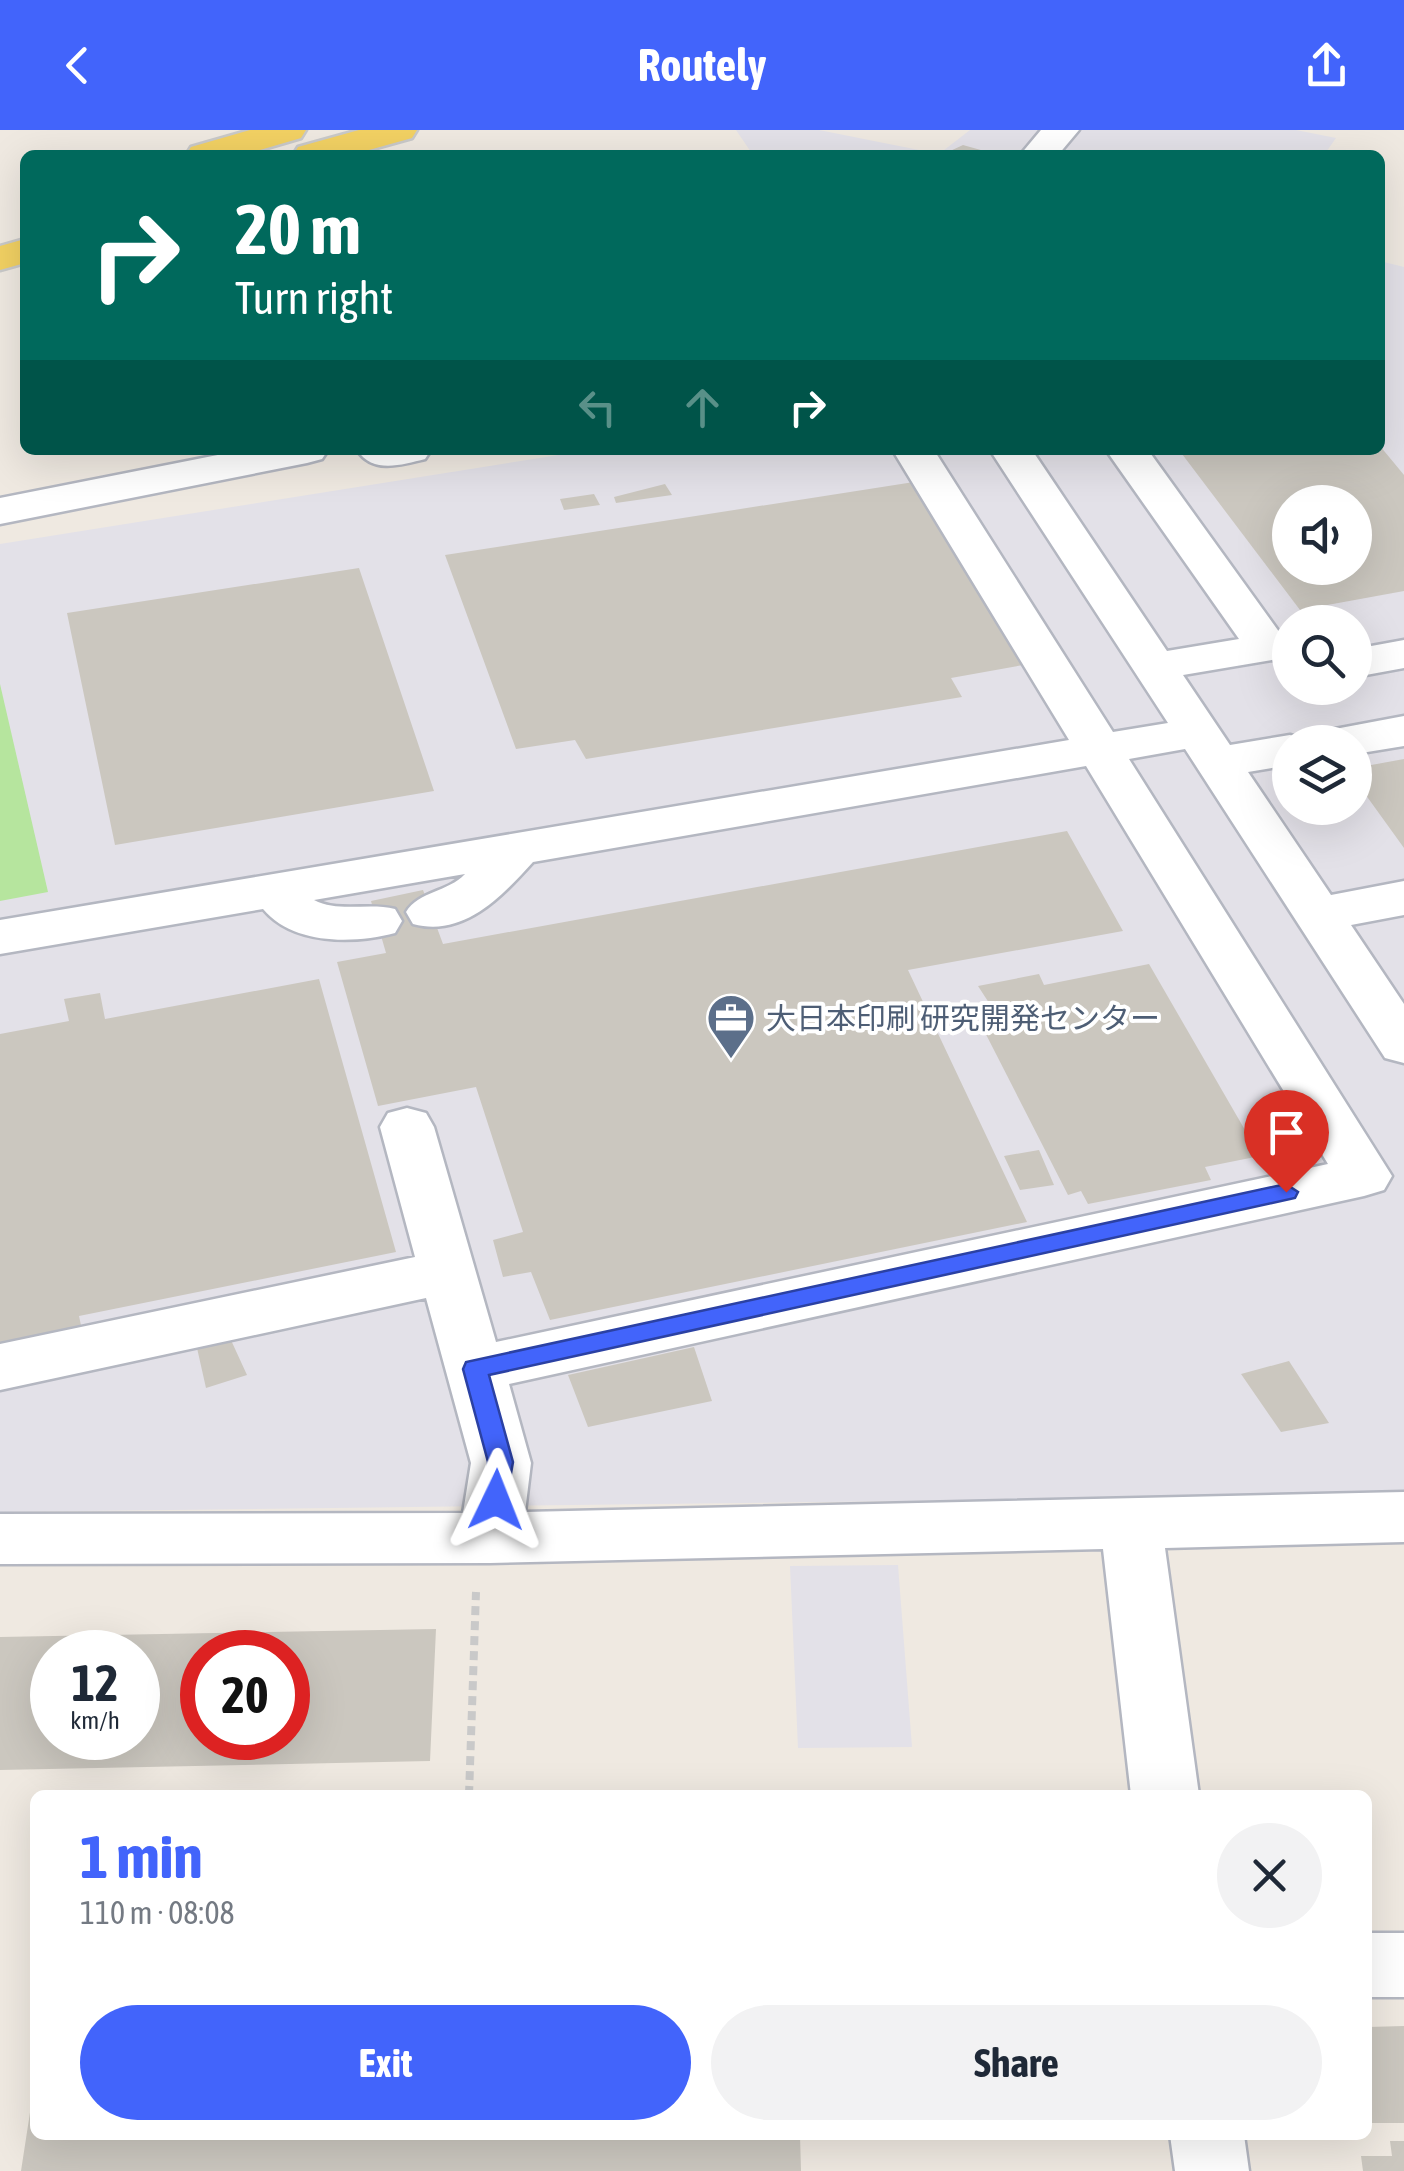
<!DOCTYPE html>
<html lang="en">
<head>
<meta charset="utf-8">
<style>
	:root { --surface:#fff; --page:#f2f2f3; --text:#1f2937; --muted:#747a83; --accent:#4264fb }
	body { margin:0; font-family:"Asap Condensed","Noto Sans JP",sans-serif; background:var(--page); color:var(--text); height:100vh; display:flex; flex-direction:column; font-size:38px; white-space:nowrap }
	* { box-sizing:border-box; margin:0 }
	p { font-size:32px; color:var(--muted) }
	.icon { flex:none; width:55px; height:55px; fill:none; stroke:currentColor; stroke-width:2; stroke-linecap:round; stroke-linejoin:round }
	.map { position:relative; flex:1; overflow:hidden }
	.sheet { position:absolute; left:30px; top:1660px; width:1342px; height:350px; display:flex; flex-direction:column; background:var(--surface); border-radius:15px; box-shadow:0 10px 40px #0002 }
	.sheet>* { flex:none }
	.guide { position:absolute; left:20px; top:20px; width:1365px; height:305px; border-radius:15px; box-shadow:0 10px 40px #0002; background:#00695c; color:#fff; overflow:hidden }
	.buttons { position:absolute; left:1272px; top:355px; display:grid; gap:20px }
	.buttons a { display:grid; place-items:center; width:100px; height:100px; border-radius:50%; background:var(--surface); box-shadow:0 10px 40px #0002; font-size:50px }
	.speed { position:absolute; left:30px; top:1500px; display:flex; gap:20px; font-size:50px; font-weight:700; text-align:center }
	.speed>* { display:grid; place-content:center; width:130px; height:130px; border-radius:50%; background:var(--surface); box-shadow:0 10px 40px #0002; line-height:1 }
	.speed small { font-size:25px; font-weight:400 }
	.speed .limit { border:15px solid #d22; background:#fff; color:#111 }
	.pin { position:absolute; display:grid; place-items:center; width:85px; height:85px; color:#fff; margin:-102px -42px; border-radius:50% 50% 50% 0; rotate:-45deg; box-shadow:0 0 10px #0007 }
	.pin .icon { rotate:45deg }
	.me { position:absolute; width:110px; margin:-55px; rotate:2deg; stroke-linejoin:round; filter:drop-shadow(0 0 8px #0008) }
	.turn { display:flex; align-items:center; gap:35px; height:210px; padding:0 50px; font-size:45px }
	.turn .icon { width:130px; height:130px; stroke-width:2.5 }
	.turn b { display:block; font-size:70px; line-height:85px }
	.lanes { display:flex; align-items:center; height:95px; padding:0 50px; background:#0003; justify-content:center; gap:50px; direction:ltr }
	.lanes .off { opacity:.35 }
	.round { display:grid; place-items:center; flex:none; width:105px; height:105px; border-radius:52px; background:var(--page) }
	.head { display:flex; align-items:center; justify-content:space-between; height:170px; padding:0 50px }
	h1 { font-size:60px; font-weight:700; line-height:75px; color:var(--accent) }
	.action { display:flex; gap:20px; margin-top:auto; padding:20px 50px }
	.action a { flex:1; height:115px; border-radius:60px; background:var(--accent); color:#fff; font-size:40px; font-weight:700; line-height:115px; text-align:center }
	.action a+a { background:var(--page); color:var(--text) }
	header { display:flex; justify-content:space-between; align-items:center; height:130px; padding:0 50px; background:var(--accent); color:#fff; font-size:45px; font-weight:700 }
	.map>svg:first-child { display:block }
	.industrial { fill:#e3e1e8; fill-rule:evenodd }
	.green { fill:#b6e59e }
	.building { fill:#cbc7bf; fill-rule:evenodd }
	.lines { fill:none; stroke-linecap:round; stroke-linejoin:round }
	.minor-casing { stroke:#b4b7c1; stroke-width:5 }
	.major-casing { stroke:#c9c9c9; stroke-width:5 }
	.path { stroke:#c9c9c9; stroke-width:8; stroke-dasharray:9 6; stroke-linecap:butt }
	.minor { fill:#fff; fill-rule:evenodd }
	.major { fill:#f2d163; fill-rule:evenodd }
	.route { fill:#4264fb; stroke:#2b41a3; stroke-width:2.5 }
	.labels { text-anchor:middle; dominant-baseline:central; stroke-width:8; stroke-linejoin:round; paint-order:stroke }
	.service-label { font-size:30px; fill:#4e5e75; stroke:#fff; text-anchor:start }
</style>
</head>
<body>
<header><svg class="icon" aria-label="back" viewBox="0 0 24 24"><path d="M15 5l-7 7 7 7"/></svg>Routely<svg class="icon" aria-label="share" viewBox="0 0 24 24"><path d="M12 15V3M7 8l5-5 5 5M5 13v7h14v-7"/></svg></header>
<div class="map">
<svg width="1404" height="2041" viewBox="0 0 1404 2041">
	<rect width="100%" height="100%" fill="#efe9e1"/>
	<path class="industrial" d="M736,0H819L939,24L970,0H1296L1336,8L1324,25H753Z
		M1380,131L1404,137V1365L0,1382V414L590,320H1380ZM1290,372H1355V438H1290ZM1290,492H1355V558H1290ZM1290,612H1355V678H1290Z
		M898,1435L912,1617L798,1618L790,1436Z"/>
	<path class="green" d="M0,554L48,762L0,771Z"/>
	<path class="building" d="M963,15L995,24L994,25L948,22Z
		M1380,316L1404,345V461L1300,480L1179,320H1380ZM1290,372H1355V438H1290Z
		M914,352L1023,535L951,548L962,567L586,629L575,610L516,619L445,425Z
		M665,354L672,365L616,373L614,367Z
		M594,364L600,375L564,380L560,369Z
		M359,438L434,661L115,715L67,483Z
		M1404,629V718L1355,650V638Z
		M1067,701L1123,801L908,840L1027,1092L550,1190L531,1142L503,1147L493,1110L523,1102L476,957L378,976L337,832L386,823L371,771L423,760L443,814Z
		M1149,834L1260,1026L1205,1037L1211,1050L1088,1074L1081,1061L1068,1065L973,879L991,876L978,856L1039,844L1044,855Z
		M319,849L396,1122L79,1186L83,1205L0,1222V904L69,891L64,869L100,863L105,889Z
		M1039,1020L1054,1055L1020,1060L1004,1026Z
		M230,1208L247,1245L206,1258L197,1218Z
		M694,1217L712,1271L588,1297L568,1245Z
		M1289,1231L1329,1293L1281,1302L1241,1244Z
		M436,1499L430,1631L0,1640V1507ZM52,1522H138V1608H52ZM202,1522H288V1608H202Z
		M1404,1896V1993H1368V1897Z
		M33,1963L35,2005H800L801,2041H21Z
		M1390,2011H1404V2041H1363L1361,2026H1392Z"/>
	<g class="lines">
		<g class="minor-casing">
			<path id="minor" d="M1041,0H1079L1058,25H1020Z
				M243,320H328L322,329L307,333L0,394V368Z
				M357,320H431L425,329C401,335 373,344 357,320Z
				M898,320H934L1113,602L1168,593L990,320H1032L1167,521L1239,509L1106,320H1148L1290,517L1284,528L1183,545L1230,615L1290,605L1307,610L1309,612H1290V635L1248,642L1331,765L1404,751V785L1351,795L1404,874V933L1385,928L1185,619L1129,629L1392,1046L1384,1060L1364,1066L509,1254L531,1333L525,1382L1404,1362V1412L1165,1418L1199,1665H1131L1103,1419L490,1433L0,1434V1384L463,1383L471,1333L426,1168L0,1260V1214L415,1127L380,997L388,983L407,978L426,983L434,997L496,1212L1328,1034L1086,636L533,732C502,766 464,808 413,794L406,782C419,761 448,762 465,744L314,770C339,783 369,772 395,779L402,791L395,803C353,814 293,815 263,779L0,824V790L1069,610L895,324Z
				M1404,510V538L1355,547V519Z
				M1404,586V616L1355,624V612H1312L1319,602Z
				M1368,1803H1404V1867H1368Z
				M1170,2005H1244L1249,2041H1175Z"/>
		</g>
		<g class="major-casing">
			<path id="major" d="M250,0H306L301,8L243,25H186L191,17Z
				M359,0H417L412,8L351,25H293L298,17Z
				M25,109V133L0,140V116Z"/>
		</g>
		<path class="path" d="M469,1665L476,1462"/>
		<use href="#minor" class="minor"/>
		<use href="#major" class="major"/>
	</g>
	<path class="route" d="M1286,1054L1298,1062L1295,1068L489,1245L513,1332L505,1377L496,1380L483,1370L488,1332L463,1239L466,1232Z"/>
	<defs>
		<g id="office-pin" transform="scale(2.5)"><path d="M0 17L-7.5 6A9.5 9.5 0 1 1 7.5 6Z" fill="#5c6f8a" stroke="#fff"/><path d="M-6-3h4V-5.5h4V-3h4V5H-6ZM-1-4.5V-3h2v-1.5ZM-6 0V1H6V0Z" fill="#fff"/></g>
	</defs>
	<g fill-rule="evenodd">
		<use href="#office-pin" x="731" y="888"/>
	</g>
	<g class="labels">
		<g class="service-label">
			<text x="766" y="888">大日本印刷 研究開発センター</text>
		</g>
	</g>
</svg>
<div class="buttons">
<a><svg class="icon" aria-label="sound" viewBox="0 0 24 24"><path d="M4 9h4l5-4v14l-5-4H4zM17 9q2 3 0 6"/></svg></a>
<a><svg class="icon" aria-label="search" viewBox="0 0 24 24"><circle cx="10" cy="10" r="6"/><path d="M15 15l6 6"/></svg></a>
<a><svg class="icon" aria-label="layers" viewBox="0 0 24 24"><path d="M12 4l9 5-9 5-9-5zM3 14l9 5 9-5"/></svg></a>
</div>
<div class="speed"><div>12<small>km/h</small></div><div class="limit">20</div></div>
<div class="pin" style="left:1286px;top:1062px;background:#d93025"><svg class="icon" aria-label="arrive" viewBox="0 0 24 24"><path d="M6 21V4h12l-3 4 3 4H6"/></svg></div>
<svg class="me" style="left:496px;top:1370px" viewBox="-20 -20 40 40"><path d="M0-17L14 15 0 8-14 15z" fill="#4264fb" stroke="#fff" stroke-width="4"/></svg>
<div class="guide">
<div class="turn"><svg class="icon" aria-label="right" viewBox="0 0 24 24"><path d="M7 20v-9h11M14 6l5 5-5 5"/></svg><div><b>20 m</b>Turn right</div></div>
<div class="lanes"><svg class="icon off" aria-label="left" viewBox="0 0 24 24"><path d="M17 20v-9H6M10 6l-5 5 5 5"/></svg><svg class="icon off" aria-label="ahead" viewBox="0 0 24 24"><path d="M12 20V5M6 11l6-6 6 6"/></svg><svg class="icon" aria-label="right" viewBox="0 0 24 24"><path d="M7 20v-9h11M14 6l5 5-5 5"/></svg></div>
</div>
<section class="sheet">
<div class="head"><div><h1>1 min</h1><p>110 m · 08:08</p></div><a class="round"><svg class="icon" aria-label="close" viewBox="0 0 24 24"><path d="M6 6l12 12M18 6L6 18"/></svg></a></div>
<div class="action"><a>Exit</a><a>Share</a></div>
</section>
</div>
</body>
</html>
